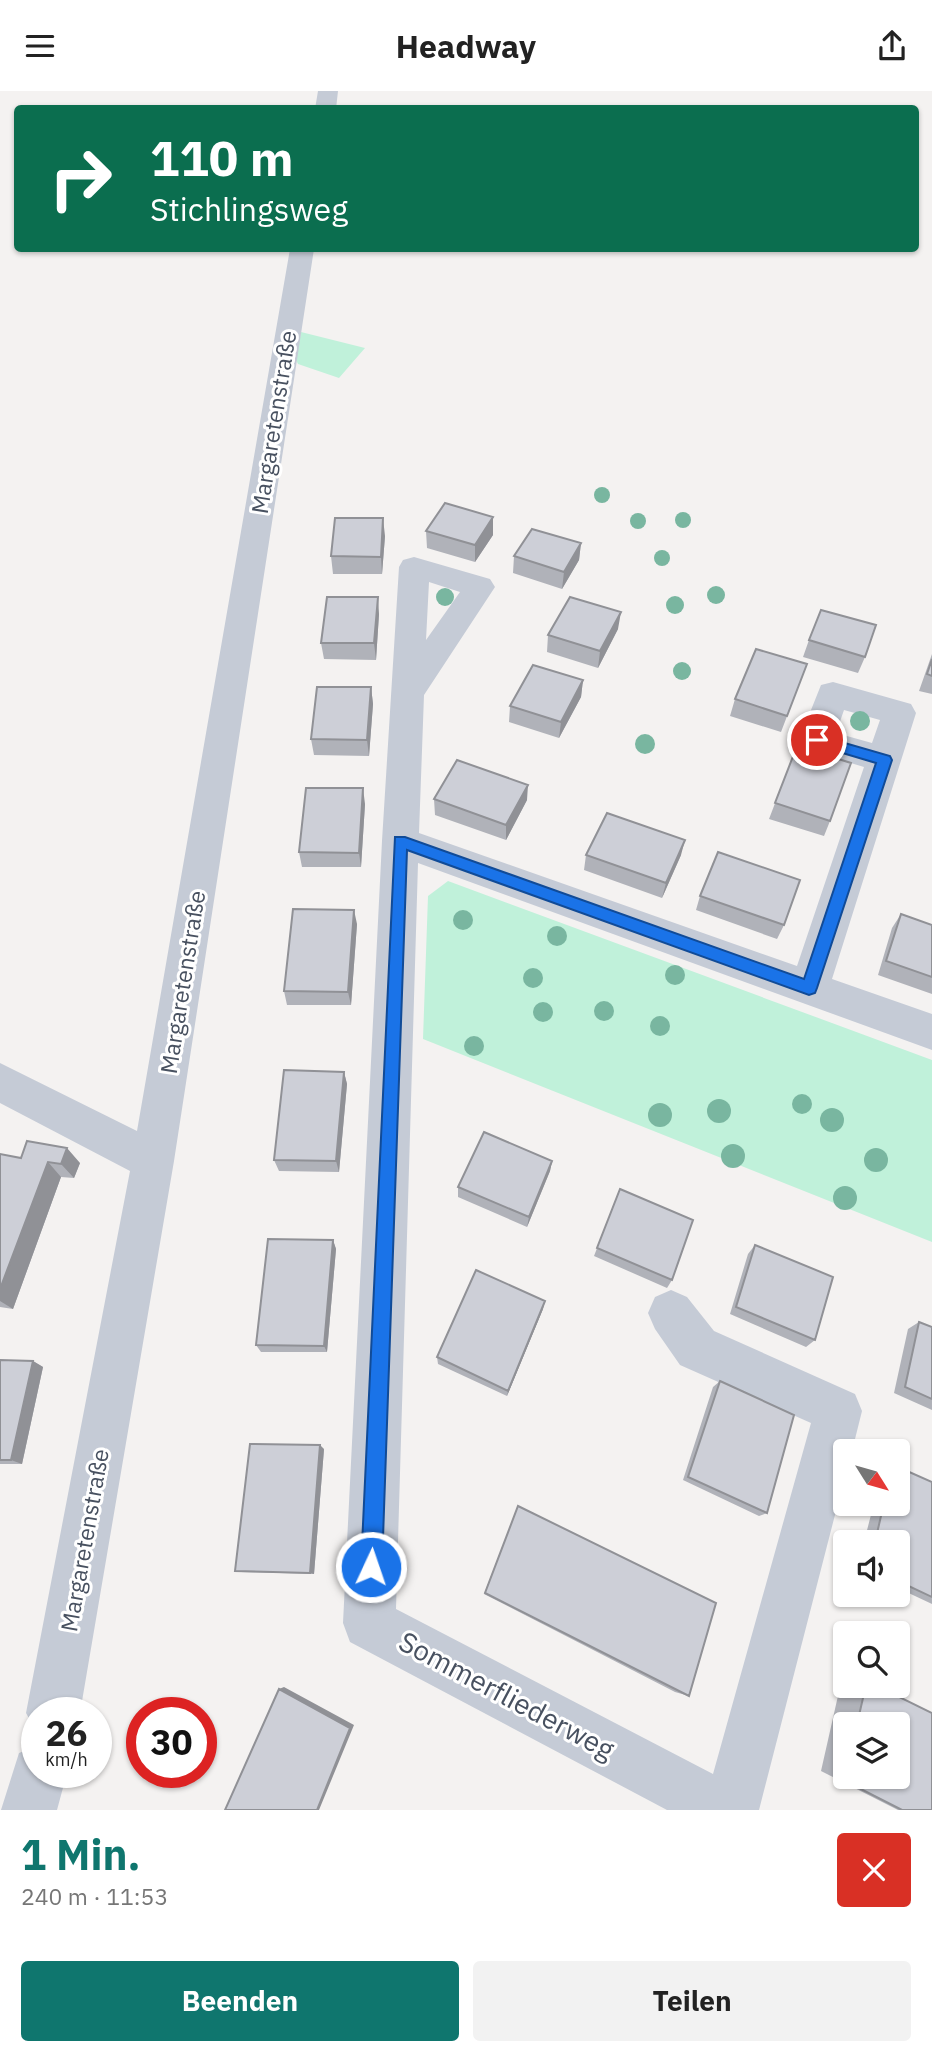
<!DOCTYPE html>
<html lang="de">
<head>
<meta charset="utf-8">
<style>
	:root { --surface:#fff; --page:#f2f2f2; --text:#222; --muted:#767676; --accent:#0f766e }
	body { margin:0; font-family:"IBM Plex Sans",sans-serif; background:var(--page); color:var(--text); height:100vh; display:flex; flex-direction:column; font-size:26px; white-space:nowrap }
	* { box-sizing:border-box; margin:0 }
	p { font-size:23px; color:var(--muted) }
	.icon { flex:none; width:38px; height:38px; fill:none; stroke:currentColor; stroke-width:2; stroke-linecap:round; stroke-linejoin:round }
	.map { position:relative; height:1719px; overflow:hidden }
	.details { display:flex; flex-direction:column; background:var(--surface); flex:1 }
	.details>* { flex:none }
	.top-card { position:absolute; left:14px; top:14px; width:905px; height:147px; border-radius:7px; box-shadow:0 2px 5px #0004; background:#0b6e4f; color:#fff; overflow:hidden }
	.needle { width:46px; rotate:127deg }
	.tools { position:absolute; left:833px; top:1348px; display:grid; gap:14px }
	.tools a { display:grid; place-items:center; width:77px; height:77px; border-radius:7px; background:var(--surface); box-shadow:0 2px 5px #0004; font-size:35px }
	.speed { position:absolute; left:21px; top:1606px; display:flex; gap:14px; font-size:35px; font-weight:700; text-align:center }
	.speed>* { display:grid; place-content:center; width:91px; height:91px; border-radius:50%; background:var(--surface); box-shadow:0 2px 5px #0004; line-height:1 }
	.speed small { font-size:18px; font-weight:400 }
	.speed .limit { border:10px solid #d22; background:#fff; color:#111 }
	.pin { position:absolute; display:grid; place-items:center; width:60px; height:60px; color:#fff; margin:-30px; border:4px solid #fff; border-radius:50%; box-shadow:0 2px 7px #0007 }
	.me { position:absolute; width:77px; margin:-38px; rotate:3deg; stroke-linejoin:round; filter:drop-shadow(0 0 5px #0008) }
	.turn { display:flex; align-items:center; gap:24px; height:147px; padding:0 21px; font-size:32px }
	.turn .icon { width:91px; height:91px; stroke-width:2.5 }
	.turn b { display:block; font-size:49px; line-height:60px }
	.round { display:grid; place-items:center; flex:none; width:74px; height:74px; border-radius:7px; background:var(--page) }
	.head { display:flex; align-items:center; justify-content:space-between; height:119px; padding:0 21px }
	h1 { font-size:42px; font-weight:700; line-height:52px; color:var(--accent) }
	.button { display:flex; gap:14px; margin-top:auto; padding:14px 21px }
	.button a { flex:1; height:80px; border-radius:7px; background:var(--accent); color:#fff; font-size:28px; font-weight:700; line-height:80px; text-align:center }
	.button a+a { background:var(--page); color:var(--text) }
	header { display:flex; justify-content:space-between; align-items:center; height:91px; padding:0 21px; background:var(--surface); font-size:32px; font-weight:700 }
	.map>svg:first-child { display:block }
	.green { fill:#c0f1da }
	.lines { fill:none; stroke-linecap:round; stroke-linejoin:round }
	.minor { fill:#c5cbd6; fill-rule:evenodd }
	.tree { fill:#79b6a0 }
	.wall { fill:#b0b2b9; fill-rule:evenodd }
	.shaded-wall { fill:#909196 }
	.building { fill:#cdcfd7; stroke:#909196; stroke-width:2 }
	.route { fill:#1a73e8; stroke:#114b97; stroke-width:2 }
	.labels { text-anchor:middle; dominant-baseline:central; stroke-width:6; stroke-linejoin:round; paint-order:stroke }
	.street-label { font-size:23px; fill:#485160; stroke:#fff }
	.near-street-label { font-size:28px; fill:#485160; stroke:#fff }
</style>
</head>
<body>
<header><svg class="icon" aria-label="menu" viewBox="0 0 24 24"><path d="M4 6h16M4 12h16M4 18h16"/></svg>Headway<svg class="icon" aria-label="share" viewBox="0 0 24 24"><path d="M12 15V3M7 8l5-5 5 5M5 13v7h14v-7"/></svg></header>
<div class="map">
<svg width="932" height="1719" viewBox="0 0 932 1719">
	<rect width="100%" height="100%" fill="#f4f2f1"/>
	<path class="green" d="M301,241L365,257L339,287L298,273L296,269Z
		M448,790L932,969V1151L423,948L428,805Z"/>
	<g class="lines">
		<path class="minor" d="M318,0H338L336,18H315Z
			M290,158H314L174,1070L80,1622H37V1642L26,1622L130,1080L0,1012V972L137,1040Z
			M414,466L490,488L495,496L424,604L419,742L797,875L864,676L804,658L799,649L821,594L833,591L911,613L916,622L832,888L932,923V959L418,772L396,1518L713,1683L811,1332L680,1274L655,1238L648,1222L655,1206L671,1199L687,1206L714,1240L855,1303L862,1320L852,1360H845V1385L759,1719H667L350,1551L343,1532L382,750L399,476L403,469ZM429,491L460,501L426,549ZM844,619L880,629L872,652L836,642Z
			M37,1655V1682H67L57,1719H1L19,1662Z"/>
	</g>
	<g class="tree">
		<circle cx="602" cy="404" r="8"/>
		<circle cx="683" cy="429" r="8"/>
		<circle cx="638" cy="430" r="8"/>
		<circle cx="662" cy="467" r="8"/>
		<circle cx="716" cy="504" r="9"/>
		<circle cx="445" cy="506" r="9"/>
		<circle cx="675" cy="514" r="9"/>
		<circle cx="682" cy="580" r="9"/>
		<circle cx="860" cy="630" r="10"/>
		<circle cx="645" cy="653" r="10"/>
		<circle cx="463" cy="829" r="10"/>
		<circle cx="557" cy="845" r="10"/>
		<circle cx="675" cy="884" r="10"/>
		<circle cx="533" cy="887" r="10"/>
		<circle cx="604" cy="920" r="10"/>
		<circle cx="543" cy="921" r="10"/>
		<circle cx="660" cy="935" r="10"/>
		<circle cx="474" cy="955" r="10"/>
		<circle cx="802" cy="1013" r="10"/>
		<circle cx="719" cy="1020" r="12"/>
		<circle cx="660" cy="1024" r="12"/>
		<circle cx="832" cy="1029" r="12"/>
		<circle cx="733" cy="1065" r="12"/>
		<circle cx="876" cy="1069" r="12"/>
		<circle cx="845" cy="1107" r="12"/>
	</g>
	<path class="wall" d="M426,440L493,444L475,471L427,457Z
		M385,445L382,483H333L331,465Z
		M581,452L579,469L562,498L513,482L514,465Z
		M379,523L376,569L324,568L321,552Z
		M618,538L598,577L547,561L548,544Z
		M809,549L865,566L858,582L803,566Z
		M932,563V603L919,600Z
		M807,573L781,641L730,625L735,608Z
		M583,589L581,606L559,647L509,631L510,615Z
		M371,596L373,613L369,665L314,664L311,648Z
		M797,655L830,730L824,745L769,728Z
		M434,708L527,709L506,749L435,724Z
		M365,713L361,776H302L299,761Z
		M586,764H681L662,807L584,779Z
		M700,805L784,834L777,848L696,819Z
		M901,823L932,834V903L878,884L892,837Z
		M357,833L351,914H287L284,900Z
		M344,981L347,993L339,1081L279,1080L274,1069Z
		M0,1063L21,1067L80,1072L74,1087L61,1086L13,1218L0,1216Z
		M552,1070L550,1080L527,1136L458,1106V1096Z
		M620,1098L672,1189L667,1197L594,1165Z
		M333,1149L336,1158L327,1261H261L256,1254Z
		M755,1154L815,1249L806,1256L730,1223L748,1163Z
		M543,1218L507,1305L438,1273L437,1266Z
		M919,1231L932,1236V1319L894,1302L908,1238Z
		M0,1269L33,1270L43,1276L22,1373H0Z
		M720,1290L767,1422L759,1425L683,1389L713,1296Z
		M324,1358L314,1483L241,1481L235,1480Z
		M932,1391V1513L898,1497V1451H864L874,1412H898Z
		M518,1415L689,1605L675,1601L484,1503Z
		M842,1587H845V1594H875L932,1622V1719H898L821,1680ZM845,1633H898V1685H845Z"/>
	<path class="shaded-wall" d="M493,426V444L475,471V454Z
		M383,427L385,445L382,483L381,466Z
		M581,452L579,469L562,498L564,481Z
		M378,506L379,523L376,569L374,552Z
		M621,521L618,538L598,577L600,560Z
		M583,589L581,606L559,647L561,631Z
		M371,596L373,613L369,665L367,649Z
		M528,694L527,709L506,749V734Z
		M363,697L365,713L361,776L359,762Z
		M685,749L681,764L662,807L666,792Z
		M354,819L357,833L351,914L348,901Z
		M344,981L347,993L339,1081L336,1070Z
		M67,1057L80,1072L74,1087L61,1073Z
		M552,1070L550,1080L527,1136L529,1126Z
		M48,1071L61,1086L13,1218L0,1210V1198Z
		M333,1149L336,1158L327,1261L324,1255Z
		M545,1210L543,1218L507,1305L508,1300Z
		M33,1270L43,1276L22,1373L11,1369Z
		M320,1354L324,1358L314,1483L310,1482Z
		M284,1596L354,1634L319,1719H317L279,1598Z"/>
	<path class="building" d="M445,412L493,426L475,454L426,440Z
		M335,427H383L381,466L331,465Z
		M532,438L581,452L564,481L514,465Z
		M327,506H378L374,552H321Z
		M570,506L621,521L600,560L548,544Z
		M821,519L876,534L865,566L809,549Z
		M756,558L807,573L787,625L735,608Z
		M932,568V585L927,583Z
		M533,574L583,589L561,631L510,615Z
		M317,596H371L367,649L311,648Z
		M797,655L851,672L830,730L775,712Z
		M457,669L528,694L506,734L434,708Z
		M306,697H363L359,762L299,761Z
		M607,722L685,749L666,792L586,764Z
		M718,761L800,789L784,834L700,805Z
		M293,818L354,819L348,901L284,900Z
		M901,823L932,834V886L886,870Z
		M284,979L344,981L336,1070L274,1069Z
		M484,1041L552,1070L529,1126L458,1096Z
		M27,1050L67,1057L61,1073L48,1071L0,1198V1063L21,1067Z
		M620,1098L693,1129L672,1189L597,1157Z
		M268,1148L333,1149L324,1255L256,1254Z
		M755,1154L833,1186L815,1249L736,1216Z
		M476,1179L545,1210L508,1300L437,1266Z
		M919,1231L932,1236V1308L905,1296Z
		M0,1269L33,1270L11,1369H0Z
		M720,1290L794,1324L767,1422L688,1386Z
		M250,1353L320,1354L310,1482L235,1480Z
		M898,1376L932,1391V1506L898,1490V1451H875L884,1412H898Z
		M518,1415L716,1512L689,1605L485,1502Z
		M866,1594H875L932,1622V1719H902L845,1690L846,1685H898V1633H857Z
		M279,1598L350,1637L317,1719H225Z"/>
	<path class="route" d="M817,644L890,665L892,669L817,897L815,902L809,904L407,759L382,1476L379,1483L371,1487L364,1483L361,1476L395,746H405L804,888L876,672L812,653L809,649Z"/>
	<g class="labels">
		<g class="street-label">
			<text transform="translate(273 331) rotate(-81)">Margaretenstraße</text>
			<text transform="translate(182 891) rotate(-81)">Margaretenstraße</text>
			<text transform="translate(84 1449) rotate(-80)">Margaretenstraße</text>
		</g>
		<g class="near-street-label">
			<text transform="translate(507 1604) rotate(28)">Sommerfliederweg</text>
		</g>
	</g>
</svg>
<div class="tools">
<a><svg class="needle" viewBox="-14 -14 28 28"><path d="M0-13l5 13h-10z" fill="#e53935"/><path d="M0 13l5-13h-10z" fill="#767676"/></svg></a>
<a><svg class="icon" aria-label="sound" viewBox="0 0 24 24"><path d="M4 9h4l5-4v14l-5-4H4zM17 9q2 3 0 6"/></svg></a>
<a><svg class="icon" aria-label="search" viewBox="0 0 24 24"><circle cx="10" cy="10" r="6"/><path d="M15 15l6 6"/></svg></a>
<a><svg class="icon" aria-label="layers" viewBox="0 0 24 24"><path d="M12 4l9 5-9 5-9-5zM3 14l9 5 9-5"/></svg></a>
</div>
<div class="speed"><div>26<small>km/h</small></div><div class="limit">30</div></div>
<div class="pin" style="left:817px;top:649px;background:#d93025"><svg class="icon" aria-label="arrive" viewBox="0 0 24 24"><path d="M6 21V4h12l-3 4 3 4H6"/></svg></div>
<svg class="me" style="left:371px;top:1476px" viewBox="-20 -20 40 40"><circle r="17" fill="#1a73e8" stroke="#fff" stroke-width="3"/><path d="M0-11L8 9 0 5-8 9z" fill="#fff"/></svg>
<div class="top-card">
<div class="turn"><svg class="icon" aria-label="right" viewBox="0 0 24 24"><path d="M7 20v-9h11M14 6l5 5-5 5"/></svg><div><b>110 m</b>Stichlingsweg</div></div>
</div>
</div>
<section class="details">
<div class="head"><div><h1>1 Min.</h1><p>240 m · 11:53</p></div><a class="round" style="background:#d93025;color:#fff"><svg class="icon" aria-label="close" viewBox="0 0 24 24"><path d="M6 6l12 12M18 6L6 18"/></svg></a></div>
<div class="button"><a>Beenden</a><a>Teilen</a></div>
</section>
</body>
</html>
